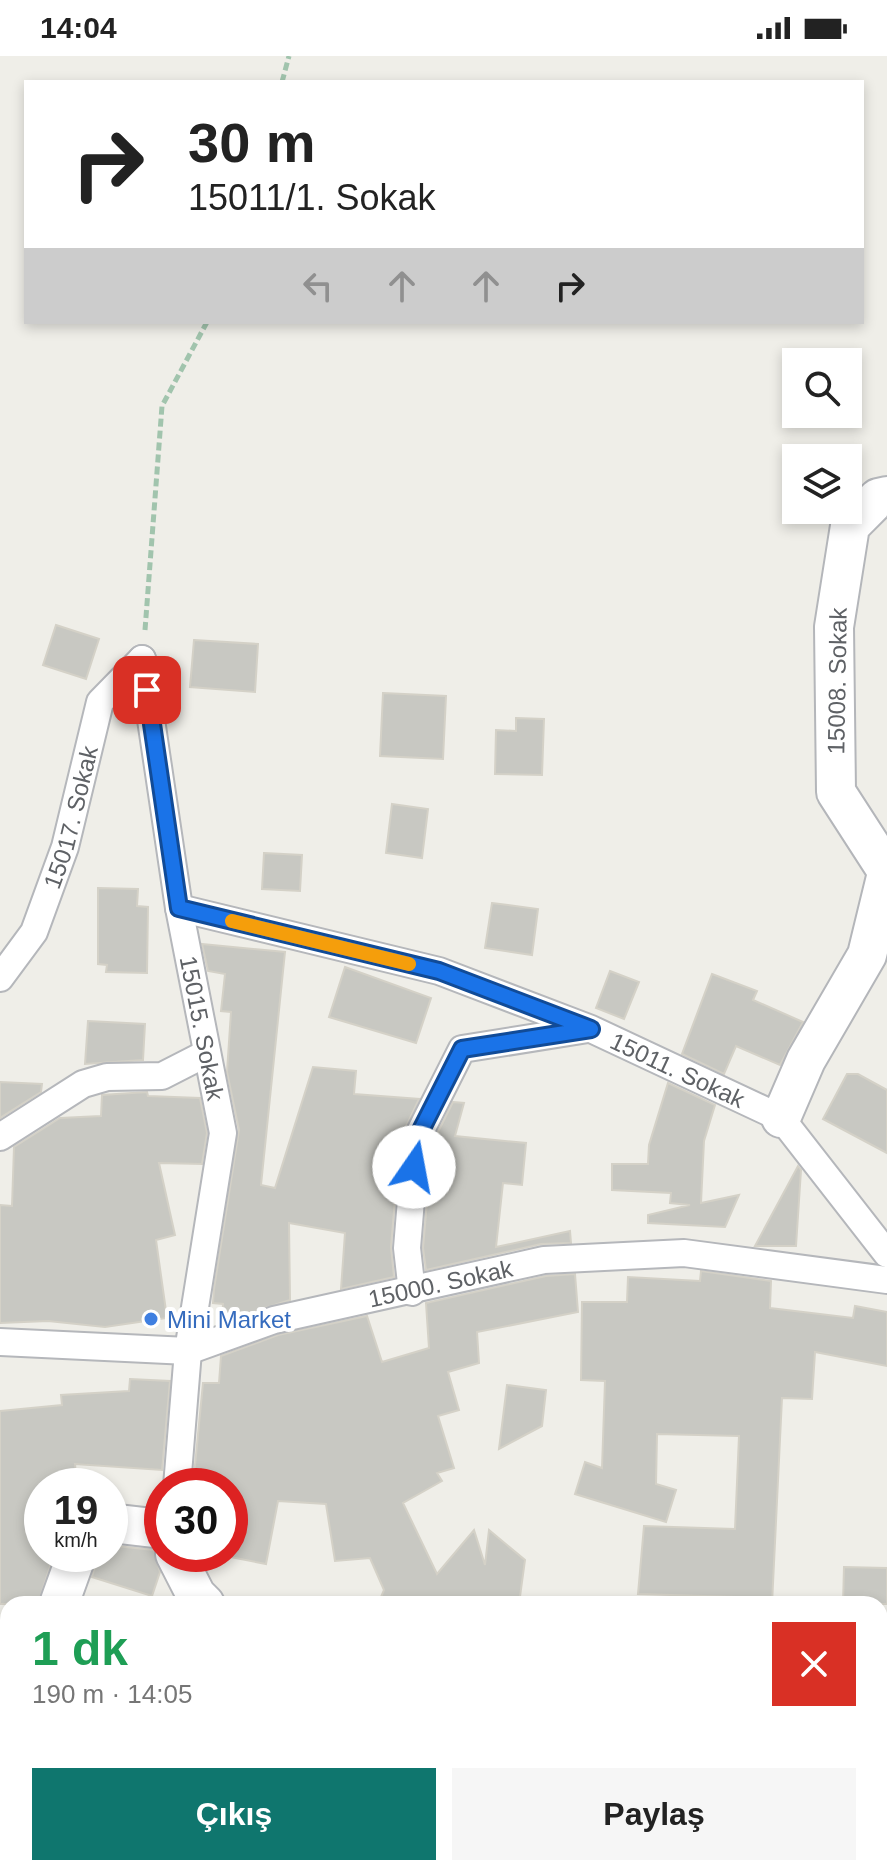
<!DOCTYPE html>
<html lang="tr">
<head>
<meta charset="utf-8">
<style>
	:root { --surface:#fff; --page:#f6f6f6; --text:#222; --muted:#767676; --accent:#0f766e }
	body { margin:0; font-family:Helvetica,sans-serif; background:var(--page); color:var(--text); height:100vh; display:flex; flex-direction:column; font-size:30px; white-space:nowrap }
	* { box-sizing:border-box; margin:0 }
	p { font-size:26px; color:var(--muted) }
	.icon { flex:none; width:44px; height:44px; fill:none; stroke:currentColor; stroke-width:2; stroke-linecap:round; stroke-linejoin:round }
	.map { position:relative; flex:1; overflow:hidden }
	.panel { position:absolute; left:0px; top:1540px; width:888px; height:280px; display:flex; flex-direction:column; background:var(--surface); border-radius:24px 24px 0 0; box-shadow:0 4px 12px #0003 }
	.panel>* { flex:none }
	.banner { position:absolute; left:24px; top:24px; width:840px; height:244px; border-radius:0px; box-shadow:0 4px 12px #0003; background:#fff; color:var(--text); overflow:hidden }
	.buttons { position:absolute; left:782px; top:292px; display:grid; gap:16px }
	.buttons a { display:grid; place-items:center; width:80px; height:80px; border-radius:0px; background:var(--surface); box-shadow:0 4px 12px #0003; font-size:40px }
	.speed { position:absolute; left:24px; top:1412px; display:flex; gap:16px; font-size:40px; font-weight:700; text-align:center }
	.speed>* { display:grid; place-content:center; width:104px; height:104px; border-radius:50%; background:var(--surface); box-shadow:0 4px 12px #0003; line-height:1 }
	.speed small { font-size:20px; font-weight:400 }
	.speed .limit { border:12px solid #d22; background:#fff; color:#111 }
	.pin { position:absolute; display:grid; place-items:center; width:68px; height:68px; color:#fff; margin:-34px; border-radius:16px; box-shadow:0 4px 12px #0006 }
	.me { position:absolute; width:88px; margin:-44px; rotate:12deg; stroke-linejoin:round; filter:drop-shadow(0 0 6px #0008) }
	.turn { display:flex; align-items:center; gap:28px; height:168px; padding:0 32px; font-size:36px }
	.turn .icon { width:104px; height:104px; stroke-width:2.5 }
	.turn b { display:block; font-size:56px; line-height:68px }
	.lanes { display:flex; align-items:center; height:76px; padding:0 32px; background:#0003; justify-content:center; gap:40px; direction:ltr }
	.lanes .off { opacity:.35 }
	.round { display:grid; place-items:center; flex:none; width:84px; height:84px; border-radius:0px; background:var(--page) }
	.summary { display:flex; align-items:center; justify-content:space-between; height:136px; padding:0 32px }
	h1 { font-size:48px; font-weight:700; line-height:60px; color:#1e9e55 }
	.primary-button { display:flex; gap:16px; margin-top:auto; padding:16px 32px }
	.primary-button a { flex:1; height:92px; border-radius:0px; background:var(--accent); color:#fff; font-size:32px; font-weight:700; line-height:92px; text-align:center }
	.primary-button a+a { background:var(--page); color:var(--text) }
	.status { display:flex; justify-content:space-between; align-items:center; height:56px; padding:0 40px; background:var(--surface); direction:ltr }
	.status svg { height:22px; fill:currentColor }
	.map>svg:first-child { display:block }
	.building { fill:#c8c8c2; stroke:#d4d1c7; stroke-width:2 }
	.lines { fill:none; stroke-linecap:round; stroke-linejoin:round }
	.street-casing { stroke:#b5b7bb; stroke-width:30 }
	.secondary-casing { stroke:#b4b6ba; stroke-width:42 }
	.path { stroke:#a1c4ad; stroke-width:5; stroke-dasharray:8 4; stroke-linecap:butt }
	.street { stroke:#fff; stroke-width:26 }
	.secondary { stroke:#fff; stroke-width:38 }
	.route-casing { stroke:#114b97; stroke-width:20 }
	.route { stroke:#1a73e8; stroke-width:14 }
	.slow { stroke:#f59e0b; stroke-width:14 }
	.shop-dot { fill:#3f7fe0; stroke:#fff; stroke-width:3 }
	.labels { text-anchor:middle; dominant-baseline:central; stroke-width:8; stroke-linejoin:round; paint-order:stroke }
	.street-label { font-size:24px; fill:#5f6266; stroke:#fff }
	.shop-label { font-size:24px; fill:#366cbe; stroke:#fff; text-anchor:start }
</style>
</head>
<body>
<div class="status"><b>14:04</b><svg viewBox="0 0 49 12"><path d="M0 12V9h3v3zM5 12V6h3v6zM10 12V3h3v9zM15 12V0h3v12zM26 1h20v11H26zM47 4h2v5h-2z"/></svg></div>
<div class="map">
<svg width="887" height="1820" viewBox="0 0 887 1820">
	<rect width="100%" height="100%" fill="#efeee8"/>
	<path class="building" d="M56,569L99,583L86,623L43,609Z
		M194,584L258,588L255,636L190,631Z
		M383,637L446,640L443,703L380,700Z
		M516,662L544,663L542,719L495,718L496,674L516,675Z
		M392,748L428,753L422,802L386,797Z
		M264,797L302,799L300,835L262,833Z
		M98,832L138,833L137,850L148,851L147,917L106,916L107,909L98,908Z
		M492,847L538,853L532,899L485,892Z
		M202,888L285,896L261,1129L275,1132L313,1011L356,1015L354,1038L419,1043L400,1083L391,1191L394,1221L341,1233L345,1177L289,1167L290,1244L222,1266L223,1248L213,1247L214,1233L239,1074L227,1016L231,956L221,955L225,918L208,915Z
		M345,911L431,942L416,987L329,961Z
		M610,915L639,926L624,963L596,952Z
		M712,918L757,935L753,944L803,966L780,1009L736,990L724,1018L682,998Z
		M88,965L145,968L143,1004L85,1008Z
		M847,1018H858L887,1034V1097L823,1063Z
		M0,1026L42,1028L41,1036L0,1062Z
		M668,1027L715,1049L704,1085L701,1147L739,1139L725,1171L648,1167V1159L690,1149L670,1147L671,1137L612,1134V1108H648L649,1089Z
		M147,1036L148,1040L200,1042L207,1077L202,1108L159,1107L175,1179L156,1184L167,1262L105,1271L48,1265L0,1267V1149L12,1150L14,1091L60,1062L101,1060L102,1039Z
		M453,1046L464,1047L455,1080L526,1087L522,1129L503,1127L496,1191L570,1175L571,1187L541,1188L426,1214L423,1192L432,1088Z
		M798,1110L801,1114L796,1190H755Z
		M701,1215L771,1225L770,1252L853,1262L855,1250L887,1256V1310L815,1296L812,1343L782,1342L772,1548H736V1541L638,1538L644,1470L735,1473L739,1380L657,1378L656,1428L676,1434L666,1466L575,1438L585,1406L602,1412L605,1325L581,1324L582,1246H627L628,1221L700,1225Z
		M575,1218L578,1256L477,1276L479,1307L448,1316L459,1354L438,1360L454,1412L437,1417L442,1425L403,1447L437,1518L474,1474L485,1509L489,1474L525,1504L519,1548H378L384,1534L370,1502L335,1505L326,1448L278,1445L266,1508L230,1501V1430H193L203,1327H219L221,1300L278,1279L367,1260L382,1306L429,1292L426,1247L546,1220Z
		M130,1323L170,1325L162,1414L75,1408L77,1430H42V1498H54L38,1548H0V1355L62,1349L61,1339L129,1335Z
		M507,1329L546,1334L542,1370L499,1393Z
		M116,1490L154,1494L160,1516L152,1540L92,1521L98,1498H113Z
		M844,1511L887,1512V1548H843Z"/>
	<g class="lines">
		<g class="street-casing">
			<g id="street">
				<path id="s1" d="M142,603L179,852L223,1077L188,1295L177,1430"/>
				<path id="s2" d="M179,852L439,915L591,973L781,1062L887,1198"/>
				<path id="s3" d="M0,922L34,876L65,791L100,646L142,603"/>
				<path d="M0,1081L83,1028L107,1021L162,1020L207,997"/>
				<path d="M412,1236L407,1192L416,1084L462,993L588,973"/>
				<path id="s4" d="M0,1286L188,1295L274,1264L544,1204L684,1197L887,1224"/>
				<path d="M534,1820L536,1812"/>
			</g>
		</g>
		<g class="secondary-casing">
			<path id="secondary" d="M887,440L878,442L850,470L834,571L836,736L887,815
				M781,1062L806,1004L867,899L887,817
				M110,1467L162,1473
				M175,1498L196,1539L205,1548
				M59,1548L77,1498
				M0,1669L8,1653
				M807,1812L815,1820"/>
		</g>
		<path class="path" d="M282,26L289,0
			M145,574L162,350L207,266"/>
		<use href="#street" class="street"/>
		<use href="#secondary" class="secondary"/>
	</g>
	<g class="lines">
		<g class="route-casing">
			<path id="route" d="M147,634L179,852L439,915L591,973L462,993L416,1084L414,1111"/>
		</g>
		<use href="#route" class="route"/>
		<path class="slow" d="M232,865L409,908"/>
	</g>
	<circle class="shop-dot" cx="151" cy="1263" r="8"/>
	<g class="labels">
		<g class="street-label">
			<text transform="translate(837 625) rotate(-89)">15008. Sokak</text>
			<text stroke="none"><textPath href="#s3" startOffset="178">15017. Sokak</textPath></text>
			<text stroke="none"><textPath href="#s1" startOffset="374">15015. Sokak</textPath></text>
			<text stroke="none"><textPath href="#s2" startOffset="526">15011. Sokak</textPath></text>
			<text stroke="none"><textPath href="#s4" startOffset="450">15000. Sokak</textPath></text>
		</g>
		<g class="shop-label">
			<text x="167" y="1263">Mini Market</text>
		</g>
	</g>
</svg>
<div class="buttons">
<a><svg class="icon" aria-label="search" viewBox="0 0 24 24"><circle cx="10" cy="10" r="6"/><path d="M15 15l6 6"/></svg></a>
<a><svg class="icon" aria-label="layers" viewBox="0 0 24 24"><path d="M12 4l9 5-9 5-9-5zM3 14l9 5 9-5"/></svg></a>
</div>
<div class="speed"><div>19<small>km/h</small></div><div class="limit">30</div></div>
<div class="pin" style="left:147px;top:634px;background:#d93025"><svg class="icon" aria-label="arrive" viewBox="0 0 24 24"><path d="M6 21V4h12l-3 4 3 4H6"/></svg></div>
<svg class="me" style="left:414px;top:1111px" viewBox="-20 -20 40 40"><circle r="19" fill="#fff"/><path d="M0-13L10 11 0 6-10 11z" fill="#1a73e8"/></svg>
<div class="banner">
<div class="turn"><svg class="icon" aria-label="right" viewBox="0 0 24 24"><path d="M7 20v-9h11M14 6l5 5-5 5"/></svg><div><b>30 m</b>15011/1. Sokak</div></div>
<div class="lanes"><svg class="icon off" aria-label="left" viewBox="0 0 24 24"><path d="M17 20v-9H6M10 6l-5 5 5 5"/></svg><svg class="icon off" aria-label="ahead" viewBox="0 0 24 24"><path d="M12 20V5M6 11l6-6 6 6"/></svg><svg class="icon off" aria-label="ahead" viewBox="0 0 24 24"><path d="M12 20V5M6 11l6-6 6 6"/></svg><svg class="icon" aria-label="right" viewBox="0 0 24 24"><path d="M7 20v-9h11M14 6l5 5-5 5"/></svg></div>
</div>
<section class="panel">
<div class="summary"><div><h1>1 dk</h1><p>190 m · 14:05</p></div><a class="round" style="background:#d93025;color:#fff"><svg class="icon" aria-label="close" viewBox="0 0 24 24"><path d="M6 6l12 12M18 6L6 18"/></svg></a></div>
<div class="primary-button"><a>Çıkış</a><a>Paylaş</a></div>
</section>
</div>
</body>
</html>
